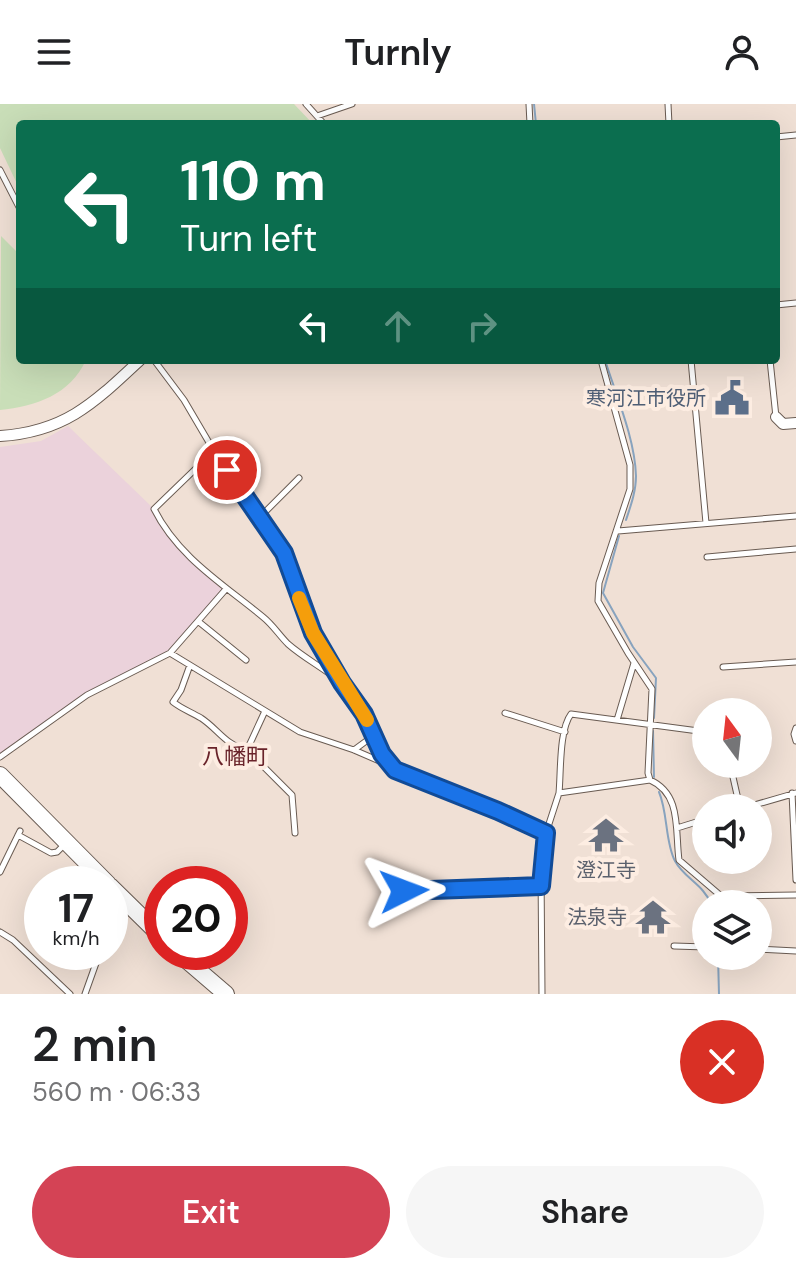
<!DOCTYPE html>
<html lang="en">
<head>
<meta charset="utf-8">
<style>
	:root { --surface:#fff; --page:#f6f6f6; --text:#202124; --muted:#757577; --accent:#d44355 }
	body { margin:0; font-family:"DM Sans","Noto Sans JP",sans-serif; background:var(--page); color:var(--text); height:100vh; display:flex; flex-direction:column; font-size:30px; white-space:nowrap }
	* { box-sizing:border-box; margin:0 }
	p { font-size:26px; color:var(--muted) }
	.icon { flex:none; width:44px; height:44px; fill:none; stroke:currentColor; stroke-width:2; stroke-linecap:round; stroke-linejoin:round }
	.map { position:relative; height:890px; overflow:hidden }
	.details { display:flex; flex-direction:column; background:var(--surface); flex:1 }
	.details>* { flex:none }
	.top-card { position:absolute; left:16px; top:16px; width:764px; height:244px; border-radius:8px; box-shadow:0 8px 32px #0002; background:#0b6e4f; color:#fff; overflow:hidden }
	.needle { width:52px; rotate:345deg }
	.tools { position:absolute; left:692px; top:594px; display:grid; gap:16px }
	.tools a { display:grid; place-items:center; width:80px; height:80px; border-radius:50%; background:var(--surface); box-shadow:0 8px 32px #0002; font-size:40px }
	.speed { position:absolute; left:24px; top:762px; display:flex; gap:16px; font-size:40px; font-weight:700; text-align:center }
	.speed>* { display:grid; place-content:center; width:104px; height:104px; border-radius:50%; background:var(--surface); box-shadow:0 8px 32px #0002; line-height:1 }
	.speed small { font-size:20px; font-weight:400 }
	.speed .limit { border:12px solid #d22; background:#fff; color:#111 }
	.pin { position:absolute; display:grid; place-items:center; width:68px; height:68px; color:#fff; margin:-34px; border:4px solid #fff; border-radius:50%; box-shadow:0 2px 8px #0007 }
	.me { position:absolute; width:88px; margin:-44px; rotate:87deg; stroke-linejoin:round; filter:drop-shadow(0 0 6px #0008) }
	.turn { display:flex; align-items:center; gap:28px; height:168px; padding:0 32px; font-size:36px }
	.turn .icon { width:104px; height:104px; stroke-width:2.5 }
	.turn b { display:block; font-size:56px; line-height:68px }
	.lanes { display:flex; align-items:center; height:76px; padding:0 32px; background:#0003; justify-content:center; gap:40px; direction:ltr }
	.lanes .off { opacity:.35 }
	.round { display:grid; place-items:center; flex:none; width:84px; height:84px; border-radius:42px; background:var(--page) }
	.headline { display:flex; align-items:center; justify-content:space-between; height:136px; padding:0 32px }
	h1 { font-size:48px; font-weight:600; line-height:60px }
	.action { display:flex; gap:16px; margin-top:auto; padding:16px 32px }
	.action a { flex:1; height:92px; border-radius:48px; background:var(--accent); color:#fff; font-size:32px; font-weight:600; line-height:92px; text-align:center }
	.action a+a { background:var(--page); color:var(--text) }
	header { display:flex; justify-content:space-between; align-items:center; height:104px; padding:0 32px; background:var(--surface); font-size:36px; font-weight:600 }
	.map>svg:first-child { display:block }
	.education { fill:#ebd2db }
	.green { fill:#c9deb8 }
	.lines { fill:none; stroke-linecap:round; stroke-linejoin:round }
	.stream { stroke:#88a3be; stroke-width:2 }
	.service-casing { stroke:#695b52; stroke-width:7 }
	.minor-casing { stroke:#695b52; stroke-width:12 }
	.primary-casing { stroke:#695b52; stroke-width:18 }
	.service { stroke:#fff; stroke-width:5 }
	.minor { stroke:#fff; stroke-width:10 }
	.primary { stroke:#fff; stroke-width:16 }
	.route-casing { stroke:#114b97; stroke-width:20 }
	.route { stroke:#1a73e8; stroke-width:14 }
	.slow { stroke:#f59e0b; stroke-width:14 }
	.labels { text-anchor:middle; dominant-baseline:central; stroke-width:8; stroke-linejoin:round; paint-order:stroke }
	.service-label { font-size:20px; fill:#4e5e75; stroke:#fdede2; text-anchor:end }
	.worship-label { font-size:20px; fill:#5b616d; stroke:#fdede2 }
	.neighbourhood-label { font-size:22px; fill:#69232a; stroke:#fdede2 }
</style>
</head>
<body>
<header><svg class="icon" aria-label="menu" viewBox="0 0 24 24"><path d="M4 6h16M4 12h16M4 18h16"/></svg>Turnly<svg class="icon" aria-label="person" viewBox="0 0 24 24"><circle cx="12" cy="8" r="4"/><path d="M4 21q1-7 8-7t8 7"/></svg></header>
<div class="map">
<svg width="796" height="890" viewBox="0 0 796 890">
	<rect width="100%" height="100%" fill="#f0e0d5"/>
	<path class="education" d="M68,322L154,405L171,431L226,485L170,549L87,591L0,653V343L41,337Z"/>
	<path class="green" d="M0,0H294L313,20H20V86L0,44Z
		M1,132L20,151V256H86C70,291 36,302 0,306Z"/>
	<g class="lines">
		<path class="stream" d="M534,0L536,20
			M605,256C616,291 635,335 636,372C636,387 631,401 626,416
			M619,432L603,489L633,543L656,574L654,614
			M653,627L654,673
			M659,688C668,709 665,738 675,757C684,774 704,781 711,800
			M718,852L719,890"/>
		<g class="service-casing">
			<path id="service" d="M306,0L324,20
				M529,0L530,20
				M668,0L669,20
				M317,12L352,0
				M776,33L796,31
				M0,66L20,105
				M776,201L796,199
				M154,256L184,296L214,347L284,449L313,529L342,579L364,610L382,650L392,662
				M601,256L630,361V385L599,479L598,497L628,549L652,585L648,669L650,676C682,690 675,727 679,756L721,792L796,791
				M691,256L706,419
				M770,256L776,313
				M214,347L154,405C178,453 223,480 263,513C273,521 279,531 288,540C304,554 322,563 338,576
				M260,413L299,374
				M618,427L796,412
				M707,453L796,445
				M199,518L246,556
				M170,549L226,485
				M190,561L181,586L173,598C182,605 191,608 201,614C218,625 225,641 247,646
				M723,563L796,558
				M265,607L247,646L292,691L295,729
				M505,609L565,628
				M617,616L634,559
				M796,624L794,630L796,637
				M354,646L373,632
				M0,653L87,591L170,549L300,628L354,646L546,729L541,766L542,890
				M730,660L740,704
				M559,689C561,668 559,626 571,610L706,628
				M792,689L796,776
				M744,704L796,689
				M677,724L706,715
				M546,729L559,689L650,676
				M18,731L51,749L57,748L65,740
				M0,768L20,727
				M404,787L541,782
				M0,828L13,836L70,890
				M674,842L706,843
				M758,845L796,847
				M85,890L100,848"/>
		</g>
		<g class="minor-casing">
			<path id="minor" d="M776,313L783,320L796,319
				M0,332C65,328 94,299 140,256"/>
		</g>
		<g class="primary-casing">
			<path id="primary" d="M0,671L108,780
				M110,782L162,833
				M177,848L226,890"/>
		</g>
		<use href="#service" class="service"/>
		<use href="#minor" class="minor"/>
		<use href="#primary" class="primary"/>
	</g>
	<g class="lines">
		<g class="route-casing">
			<path id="route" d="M227,366L284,449L313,529L342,579L364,610L382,650L395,666L498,707L546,729L541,782L404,787"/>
		</g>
		<use href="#route" class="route"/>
		<path class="slow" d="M299,494L313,529L367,616"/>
	</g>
	<defs>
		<g id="civic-bare" transform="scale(2.76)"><path d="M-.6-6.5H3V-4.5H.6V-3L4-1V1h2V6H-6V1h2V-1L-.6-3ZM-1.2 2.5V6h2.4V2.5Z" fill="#5c6f8a" stroke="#fdede2" stroke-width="2.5" paint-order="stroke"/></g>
		<g id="temple-bare" transform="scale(2.76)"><path d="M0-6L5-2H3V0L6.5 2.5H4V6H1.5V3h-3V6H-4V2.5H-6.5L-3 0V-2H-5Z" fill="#6b7280" stroke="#fdede2" stroke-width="2.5" paint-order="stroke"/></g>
	</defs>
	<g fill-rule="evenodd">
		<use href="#civic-bare" x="732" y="294"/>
		<use href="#temple-bare" x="606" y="731"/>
		<use href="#temple-bare" x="653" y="813"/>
	</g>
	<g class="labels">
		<g class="service-label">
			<text x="706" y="294">寒河江市役所</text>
		</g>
		<g class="worship-label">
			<text x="606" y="766">澄江寺</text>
			<text x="627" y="813" text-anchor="end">法泉寺</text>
		</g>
		<g class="neighbourhood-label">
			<text x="235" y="652">八幡町</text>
		</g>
	</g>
</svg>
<div class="tools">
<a><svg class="needle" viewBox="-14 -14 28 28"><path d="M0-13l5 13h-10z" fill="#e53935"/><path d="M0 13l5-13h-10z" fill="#757577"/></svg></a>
<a><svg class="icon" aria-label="sound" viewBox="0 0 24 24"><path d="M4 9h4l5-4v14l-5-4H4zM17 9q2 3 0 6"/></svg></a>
<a><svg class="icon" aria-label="layers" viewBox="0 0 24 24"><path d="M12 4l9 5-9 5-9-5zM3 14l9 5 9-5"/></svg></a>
</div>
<div class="speed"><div>17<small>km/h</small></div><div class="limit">20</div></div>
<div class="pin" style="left:227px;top:366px;background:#d93025"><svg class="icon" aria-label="arrive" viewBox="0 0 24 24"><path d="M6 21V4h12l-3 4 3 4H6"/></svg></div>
<svg class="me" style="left:404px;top:787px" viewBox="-20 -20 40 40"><path d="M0-17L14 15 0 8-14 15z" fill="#1a73e8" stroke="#fff" stroke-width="4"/></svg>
<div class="top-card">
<div class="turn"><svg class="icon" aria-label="left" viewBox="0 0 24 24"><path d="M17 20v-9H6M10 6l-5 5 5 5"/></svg><div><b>110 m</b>Turn left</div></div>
<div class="lanes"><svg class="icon" aria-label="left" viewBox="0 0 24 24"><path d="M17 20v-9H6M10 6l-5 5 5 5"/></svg><svg class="icon off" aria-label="ahead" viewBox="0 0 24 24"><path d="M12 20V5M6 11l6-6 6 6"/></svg><svg class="icon off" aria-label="right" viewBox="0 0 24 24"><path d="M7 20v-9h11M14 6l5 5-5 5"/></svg></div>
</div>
</div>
<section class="details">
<div class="headline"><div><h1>2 min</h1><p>560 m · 06:33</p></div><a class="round" style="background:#d93025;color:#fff"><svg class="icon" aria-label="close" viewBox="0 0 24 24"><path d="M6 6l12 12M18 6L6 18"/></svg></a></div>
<div class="action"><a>Exit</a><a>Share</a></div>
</section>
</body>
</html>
